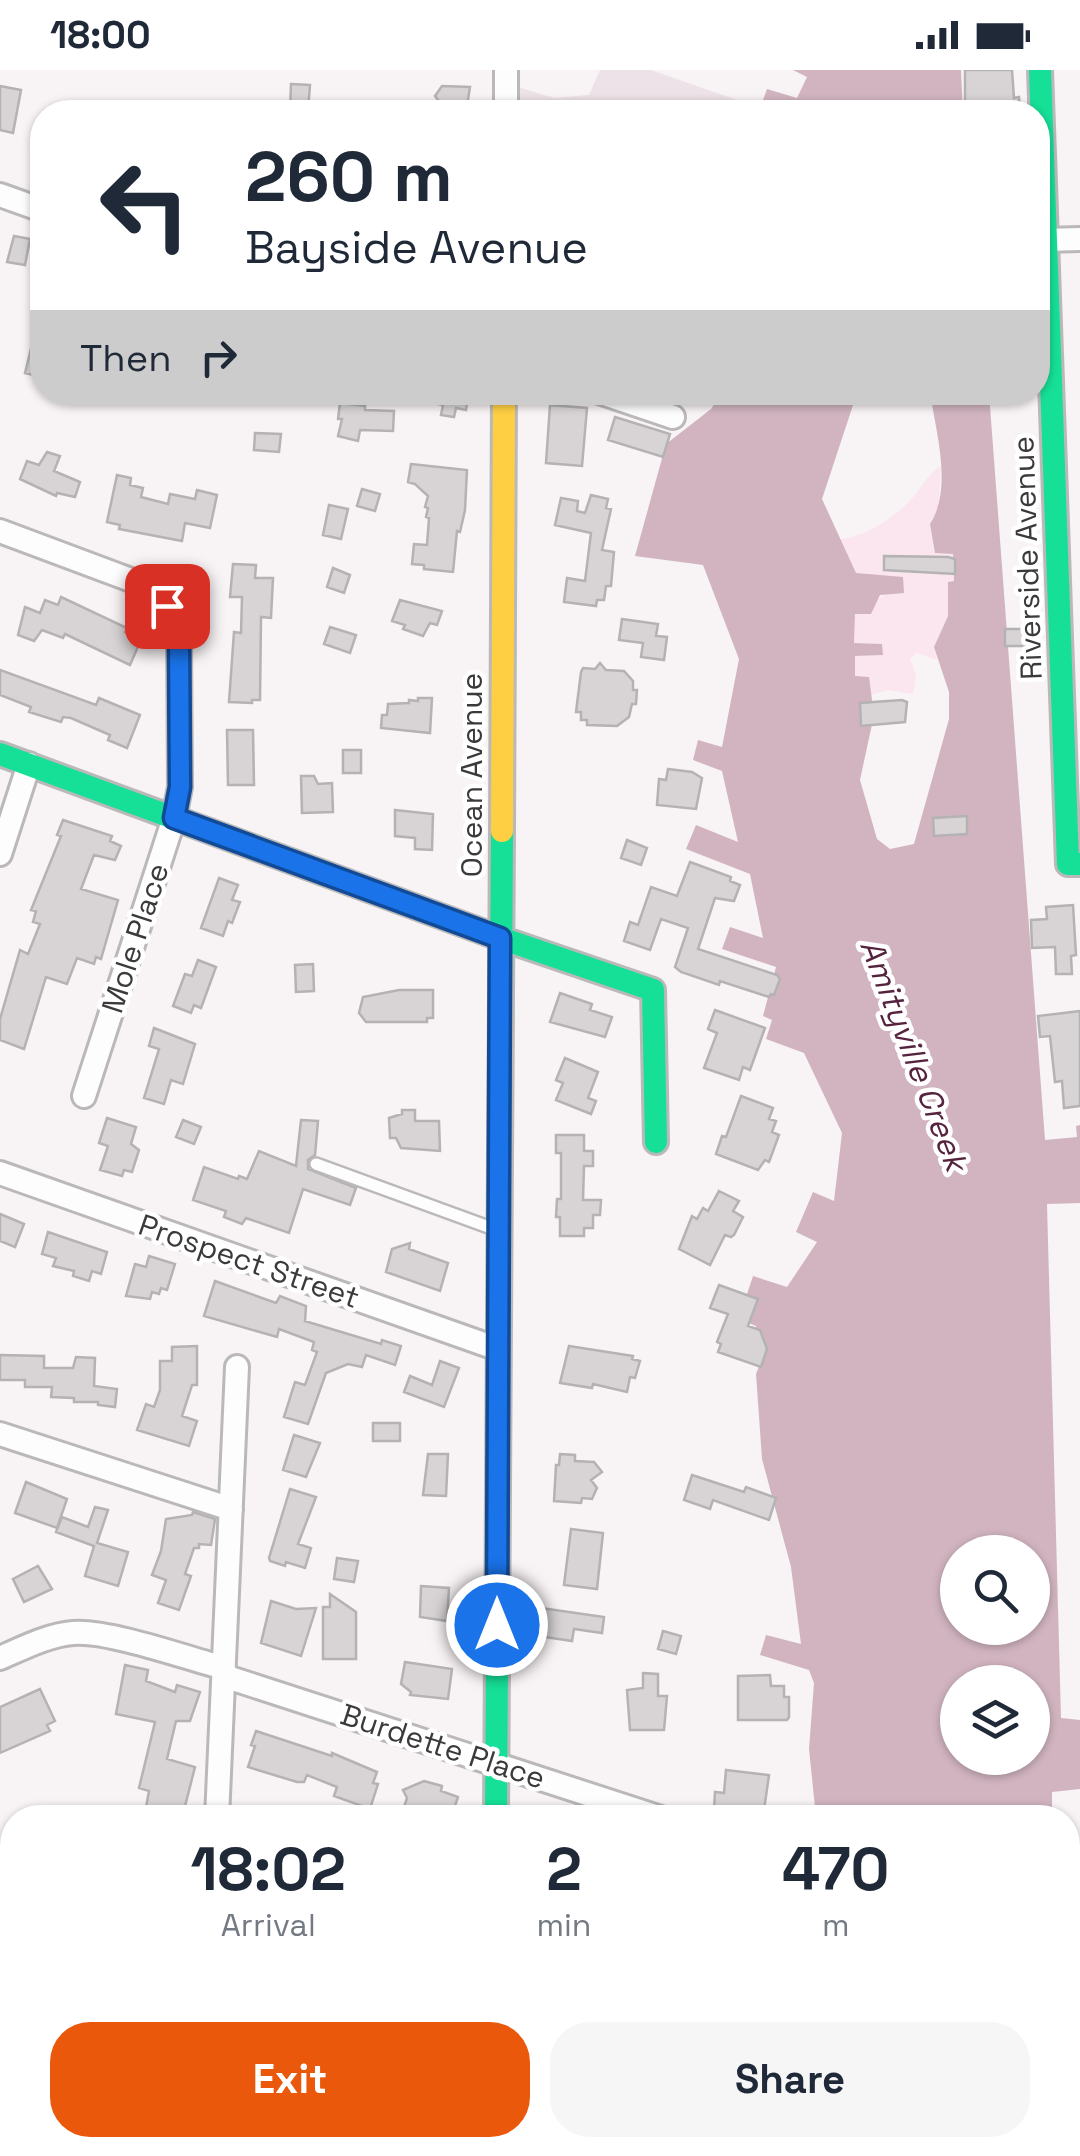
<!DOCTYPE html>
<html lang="en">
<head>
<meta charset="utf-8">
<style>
	:root { --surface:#fff; --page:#f6f6f7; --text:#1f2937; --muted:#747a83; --accent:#ea580c }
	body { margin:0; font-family:"Space Grotesk",sans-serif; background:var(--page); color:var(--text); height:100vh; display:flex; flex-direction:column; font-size:38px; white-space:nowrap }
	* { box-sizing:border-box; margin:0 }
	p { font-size:32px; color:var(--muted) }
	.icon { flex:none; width:55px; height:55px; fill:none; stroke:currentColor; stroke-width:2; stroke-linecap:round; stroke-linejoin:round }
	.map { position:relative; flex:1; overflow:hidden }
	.drawer { position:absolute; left:0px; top:1735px; width:1080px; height:352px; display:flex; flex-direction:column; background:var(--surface); border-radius:40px 40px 0 0; box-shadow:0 2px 8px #0004 }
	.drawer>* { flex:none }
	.hud { position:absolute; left:30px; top:30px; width:1020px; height:305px; border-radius:40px; box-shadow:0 2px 8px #0004; background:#fff; color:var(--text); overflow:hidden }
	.buttons { position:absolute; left:940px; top:1465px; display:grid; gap:20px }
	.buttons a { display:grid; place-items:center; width:110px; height:110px; border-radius:50%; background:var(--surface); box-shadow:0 2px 8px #0004; font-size:50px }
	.pin { position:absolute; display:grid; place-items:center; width:85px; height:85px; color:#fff; margin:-42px; border-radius:20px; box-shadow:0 5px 15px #0006 }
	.me { position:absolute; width:110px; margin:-55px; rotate:0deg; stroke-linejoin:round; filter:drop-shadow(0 0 8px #0008) }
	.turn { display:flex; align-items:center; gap:35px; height:210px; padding:0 50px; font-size:45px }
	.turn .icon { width:130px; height:130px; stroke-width:2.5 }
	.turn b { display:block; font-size:70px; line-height:85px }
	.then { display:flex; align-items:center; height:95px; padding:0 50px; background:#0003; gap:20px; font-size:38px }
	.eta { display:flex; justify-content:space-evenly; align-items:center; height:170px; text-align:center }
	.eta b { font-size:60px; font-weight:700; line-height:70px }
	.button { display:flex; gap:20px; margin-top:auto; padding:20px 50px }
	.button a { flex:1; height:115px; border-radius:40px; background:var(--accent); color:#fff; font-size:40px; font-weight:700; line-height:115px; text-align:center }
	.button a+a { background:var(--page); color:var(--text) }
	.status { display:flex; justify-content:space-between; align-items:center; height:70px; padding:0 50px; background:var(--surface); direction:ltr }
	.status svg { height:28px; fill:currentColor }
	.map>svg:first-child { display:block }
	.built { fill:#ede2e7 }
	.green { fill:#fbe6ef }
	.water { fill:#d1b4c0; fill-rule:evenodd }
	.building { fill:#d8d4d5; stroke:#b5b2b3; stroke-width:2.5 }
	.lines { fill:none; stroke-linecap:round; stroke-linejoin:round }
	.lane-casing { stroke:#bbb8b9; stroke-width:16 }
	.street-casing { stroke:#bbb8b9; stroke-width:28 }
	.fast-casing { stroke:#bbb8b9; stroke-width:28 }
	.slow-casing { stroke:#bbb8b9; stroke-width:28 }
	.lane { stroke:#fefdfe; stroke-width:11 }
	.street { stroke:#fefdfe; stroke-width:22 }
	.fast { stroke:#16e098; stroke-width:22 }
	.slow { stroke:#ffcf43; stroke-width:22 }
	.route-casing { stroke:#114b97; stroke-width:25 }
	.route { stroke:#1a73e8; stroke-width:18 }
	.labels { text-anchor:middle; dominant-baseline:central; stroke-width:9; stroke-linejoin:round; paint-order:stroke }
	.street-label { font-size:30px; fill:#3c393a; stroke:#fff }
	.water-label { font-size:32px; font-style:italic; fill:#55233d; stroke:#fff }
</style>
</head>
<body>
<div class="status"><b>18:00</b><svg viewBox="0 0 49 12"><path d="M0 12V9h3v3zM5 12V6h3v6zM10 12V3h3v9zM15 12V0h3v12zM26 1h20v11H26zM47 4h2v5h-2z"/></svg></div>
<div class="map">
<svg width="1080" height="2086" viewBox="0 0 1080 2086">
	<rect width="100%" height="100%" fill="#f8f3f5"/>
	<path class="built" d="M600,0H651L760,38L759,41L729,34L725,42H533L509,35L511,15L554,28L589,25Z"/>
	<path class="green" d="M941,396L938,439L930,454L935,483H953L954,511L948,512V546L934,577L937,590L917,583L910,589L916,605L913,624L888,620L871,625L868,607H855V586L882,585V574L854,573L855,544L889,522L903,508L856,504L840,469C867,467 897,446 915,425C925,413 927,405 941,396Z"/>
	<path class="water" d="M793,0H961L963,42H725L728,34L759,41L767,19L797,28L807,7Z
		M721,323H857L822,429L856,503L903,507L904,523L880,525L871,544H855L854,573L882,574L883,585L855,586V606L869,607L874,645L860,710L877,769L890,779L914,774L949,649V622L934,577L948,546V512L954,511L953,484L935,483L930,454C953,418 936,362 930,323H989L1045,1070L1077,1067L1076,1056L1080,1055V1133L1047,1134L1061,1648L1080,1650V1719L1052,1722V1747H816L809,1679L814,1613L809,1600L760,1585L766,1565L801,1574L791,1497L762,1389L756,1304L763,1286L756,1256L746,1252V1227L753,1206L787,1217L817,1172L796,1162L813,1122L834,1131L842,1063L804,983L766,969L772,950L763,946L776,897L722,879L730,857L763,868L750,804L686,779L696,755L738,772L722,701L693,690L698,670L722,677L739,589L703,495L635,486L666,374L711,339ZM958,1482H1032V1558H958ZM958,1612H1032V1688H958Z
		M1068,2002L1080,2012V2086H762L764,2075H1068Z
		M12,2054V2075H49L43,2086H0V2076Z"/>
	<path class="building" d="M965,0H1012L1014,28L1019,27L1020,42H965Z
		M291,14L310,15L308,41L290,40Z
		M0,16L21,20L13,63L0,60Z
		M442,16L470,17L466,42H447L435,26Z
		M14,166L30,169L25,195L7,192Z
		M37,254L42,255V307L25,303Z
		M415,322H469L466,340L456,338L454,347L441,345L443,335L414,329Z
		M340,333L365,336V340L394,341L393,361L360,360L358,371L338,366L342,349H338Z
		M550,335L587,338L582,396L546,393Z
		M615,347L670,364L663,387L608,370Z
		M255,363L281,364L279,382L254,380Z
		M47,382L60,386L54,401L80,412L75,427L57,423L56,426L20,409L27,391L39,395Z
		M411,394L467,400L465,440L460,462L457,461L453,502L424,499V495L412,494L414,474L427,475L429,448L426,447L428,438L425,437L428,426L415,414L408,412Z
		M117,405L131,408L130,415L143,418L141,427L168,434L170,424L195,429L197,420L217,425L210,458L185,453L182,471L119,459L120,455L107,452Z
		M362,419L380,424L375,441L357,436Z
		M591,425L608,429L606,438L611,439L602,480L614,482L611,516H606L604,530H597L596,536L564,532L567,508L585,511L591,463L555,455L561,428L578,431L577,441L585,443Z
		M329,435L348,439L341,469L323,465Z
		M884,486L948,487L955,489V504L884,500Z
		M233,494L256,495L255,508H273L271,548L261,547L260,630H252V633L229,632L234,562L241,563L242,527H230Z
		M333,498L350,505L344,523L327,517Z
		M61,527L127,558L125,562L137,567L136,570L140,572L130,595L65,564L63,568L42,560L34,571L18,565L25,537L40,543L45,530L58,535Z
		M400,530L442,541L437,555L430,553L423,566L403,559L405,555L392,551Z
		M622,549L658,554L656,566L667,567L664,590L641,587L643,573L619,570Z
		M330,557L356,565L350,583L324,574Z
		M1005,559H1031V576H1005Z
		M600,593L606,600L624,601L633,611V620H637L636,634H632L629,647L617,656L587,655V650H581V642H576L581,602L583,598L595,599Z
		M0,600L96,635L99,628L140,645L127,678L108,670L110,665L71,648L63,647L61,652L29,642L31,637L0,625Z
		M418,628H432L430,663L381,658L382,645H387L388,634L409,633V630L418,631Z
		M902,630L907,632L905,652L861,656L860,633Z
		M227,660H253L254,715H228Z
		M343,680H361V703H343Z
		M668,699L692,702L702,708L696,739L657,735L659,709L666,710Z
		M301,706H314L318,714L332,713L333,742L302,743Z
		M395,740L433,744L432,780L415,779V768L395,766Z
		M967,746V764L934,766L933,748Z
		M63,750L112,766L110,771L121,776L115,790L94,785L81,819L118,830L101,889L96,887L94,894L77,888L67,914L46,907L24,979L0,970V949L20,880L28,884L40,854L33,852L36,841L31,840L61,766L57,765Z
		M627,770L647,778L641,795L621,788Z
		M690,792L731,807L730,811L740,815L734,831L715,828L698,879L777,905L780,909L774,925L771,924L769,927L720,911L719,915L681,902L675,897L688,858L661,849L650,880L624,871L630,852L638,855L651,817L677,826Z
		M219,808L238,815L232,830L240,832L232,853L228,851L223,866L201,858Z
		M1073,835L1076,885L1071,886L1072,904H1056L1055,877L1032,878L1031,850L1047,849L1046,837Z
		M198,890L216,897L201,938L194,935L191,943L173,936L185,904L192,906Z
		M313,894L314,921L296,922L295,895Z
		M399,920H433V948H427V952H366L359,943L363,927Z
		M560,923L592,934L590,940L612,947L605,967L550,952Z
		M715,940L765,958L750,1000L743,997L739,1010L704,998L717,963L708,959Z
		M1080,941V1036L1064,1038L1062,1011L1055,1012L1050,966L1040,967L1038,946Z
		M154,958L195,974L183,1014L171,1010L164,1034L144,1028L159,979L149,976Z
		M565,988L598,1002L588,1028L596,1031L591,1044L556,1030L563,1013L556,1010Z
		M741,1026L773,1038L769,1049L776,1051L772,1062L779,1065L769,1092L765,1090L758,1100L716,1084L722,1066L726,1067Z
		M402,1040H415V1051H439L440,1081L401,1078L396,1068H390L389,1048L402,1044Z
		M107,1048L136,1057L131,1074L139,1080L132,1102L124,1100L122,1106L100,1100L108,1076L99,1073Z
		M183,1050L201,1057L194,1074L176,1067Z
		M301,1050L318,1051L315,1085L308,1090V1099L356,1118L350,1135L303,1119L289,1163L246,1148L242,1154L224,1147L226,1141L193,1130L204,1097L238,1109L239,1106L247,1109L259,1081L296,1096Z
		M556,1065H584V1081H593V1096H584L583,1130H601L600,1145H593V1158H584V1166H560V1147H556L557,1129H561V1083H556Z
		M719,1121L739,1131L733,1141L743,1147L734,1165L731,1167L725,1165L710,1195L679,1179L692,1146L697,1149L703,1138L708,1141Z
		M0,1144L24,1154L15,1177L0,1171Z
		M48,1162L107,1182L101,1204L92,1201L89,1211L73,1206L74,1201L53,1196L56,1188L42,1184Z
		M410,1173L409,1179L448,1193L440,1221L386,1202L392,1179Z
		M149,1186L175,1194L167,1220L161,1218L159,1224L152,1222L150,1229L126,1226L135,1194L146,1197Z
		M215,1211L276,1233L280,1226L306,1236L305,1251L381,1274L382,1270L401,1276L395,1295L366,1285L362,1297L348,1294L326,1303L308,1354L284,1347L295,1312L305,1315L317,1282L312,1280L314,1272L279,1259L277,1267L204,1246Z
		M719,1215L758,1229L748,1256L760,1260L767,1279L761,1297L718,1282L721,1274L717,1272L728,1244L710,1238Z
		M197,1276V1315H192L182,1346L197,1351L189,1376L137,1360L146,1334L154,1337L160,1320V1291H172V1277Z
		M569,1276L633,1286L632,1289L640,1291L635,1308L630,1307L627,1322L593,1314L592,1318L560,1313Z
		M0,1285L44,1286V1298H73L76,1287L95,1288L94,1316L117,1319L115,1337L98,1335V1332H74V1328L51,1327L52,1317H25V1310H0Z
		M440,1291L459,1298L444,1337L404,1322L410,1306L432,1315Z
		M373,1353H400V1371H373Z
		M294,1365L320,1373L306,1407L283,1400Z
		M428,1384H448L446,1426L423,1425Z
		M560,1384L575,1385V1391L594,1392L602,1402L591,1410L597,1418L592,1429L582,1428L581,1433L554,1431L556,1395H559Z
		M692,1405L744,1422L746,1417L776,1428L769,1450L713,1430L710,1439L684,1430Z
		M26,1412L67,1429L57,1458L15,1443Z
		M290,1419L316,1427L298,1474L311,1478L305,1498L286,1492L285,1496L270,1491L269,1488Z
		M95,1437L108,1440L97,1473L128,1482L118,1516L85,1506L94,1476L56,1462L62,1447L88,1457Z
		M193,1442L215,1449L211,1475L199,1474V1478H194L185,1504L191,1506L179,1540L158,1533L166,1510L152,1505L161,1481L166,1449L192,1445Z
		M571,1459L603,1463L597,1519L564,1515Z
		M337,1488L358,1491L354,1512L334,1509Z
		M38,1496L52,1519L24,1532L13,1509Z
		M421,1516L449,1518L447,1551L420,1547Z
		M330,1524L356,1542V1589H323V1537H330Z
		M271,1531L296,1539L316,1538L301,1586L261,1573Z
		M541,1538L604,1547L602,1563L574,1559L572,1571L538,1566Z
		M663,1561L681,1566L676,1584L658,1579Z
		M405,1592L452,1599L448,1629L410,1625L411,1622L401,1614Z
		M125,1595L148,1600L146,1611L175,1622L177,1615L200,1622L190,1651H176L167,1689L195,1697L182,1748H144L149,1721L139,1718L155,1652L116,1644Z
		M643,1603L658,1604V1626H667L664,1660H630L627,1620L643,1618Z
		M770,1605L771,1616H784V1627H789V1647L787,1650H738V1606Z
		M40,1619L55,1651L47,1655L50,1661L0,1683V1637Z
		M256,1661L332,1686V1683L377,1702L373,1713L378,1714L370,1739L334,1726L337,1717L307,1705L304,1712H297L248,1697L255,1676L251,1675Z
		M726,1700L769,1705L763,1747L714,1740L715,1722L724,1723Z
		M424,1711L442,1716L441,1721L458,1727L451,1748H436L404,1737L407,1728L403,1720Z"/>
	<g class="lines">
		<g class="lane-casing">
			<path id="lane" d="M316,1094L494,1159"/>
		</g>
		<g class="street-casing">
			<path id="street" d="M506,42V0
				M0,125L42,140
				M1046,170L1080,169
				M599,322L673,347
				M0,461L139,513L167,536L179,565L180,717L174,748L84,1026
				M0,784L29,694
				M0,1103L498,1279
				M0,1364L231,1439
				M0,1588C23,1578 48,1565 73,1563C108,1560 187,1588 224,1598
				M224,1606L661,1748
				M217,1748L237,1297
				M0,1862L12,1871
				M298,2075L313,2086
				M498,2075V2086
				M189,2086L196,2075"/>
		</g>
		<g class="fast-casing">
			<path id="fast" d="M1040,0L1068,794H1080
				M0,684L500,868L653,920L656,1072
				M496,1748L502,761"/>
		</g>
		<g class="slow-casing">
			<path id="slow" d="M502,761L504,322"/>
		</g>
		<use href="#lane" class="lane"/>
		<use href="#street" class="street"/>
		<use href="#fast" class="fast"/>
		<use href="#slow" class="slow"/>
	</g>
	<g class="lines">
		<g class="route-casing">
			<path id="route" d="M167,536L179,565L180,717L174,748L500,868L497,1555"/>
		</g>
		<use href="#route" class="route"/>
	</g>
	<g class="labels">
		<g class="street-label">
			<text transform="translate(1027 488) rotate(-92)">Riverside Avenue</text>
			<text transform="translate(471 705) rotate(-90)">Ocean Avenue</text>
			<text transform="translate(135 868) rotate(-72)">Mole Place</text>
			<text transform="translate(249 1191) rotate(19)">Prospect Street</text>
			<text transform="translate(443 1676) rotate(18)">Burdette Place</text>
		</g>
		<g class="water-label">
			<text transform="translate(914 985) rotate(69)">Amityville Creek</text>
		</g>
	</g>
</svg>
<div class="buttons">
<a><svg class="icon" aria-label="search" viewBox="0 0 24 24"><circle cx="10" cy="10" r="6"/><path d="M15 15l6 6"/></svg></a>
<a><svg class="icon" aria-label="layers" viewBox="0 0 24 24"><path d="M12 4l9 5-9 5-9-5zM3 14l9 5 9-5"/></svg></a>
</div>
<div class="pin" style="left:167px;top:536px;background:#d93025"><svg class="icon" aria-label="arrive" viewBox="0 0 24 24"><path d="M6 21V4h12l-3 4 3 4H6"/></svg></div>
<svg class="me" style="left:497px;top:1555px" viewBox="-20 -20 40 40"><circle r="17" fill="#1a73e8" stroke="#fff" stroke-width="3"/><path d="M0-11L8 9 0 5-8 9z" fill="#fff"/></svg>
<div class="hud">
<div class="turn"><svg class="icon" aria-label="left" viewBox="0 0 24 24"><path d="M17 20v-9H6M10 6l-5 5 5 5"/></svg><div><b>260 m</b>Bayside Avenue</div></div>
<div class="then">Then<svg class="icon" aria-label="right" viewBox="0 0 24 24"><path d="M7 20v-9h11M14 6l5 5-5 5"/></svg></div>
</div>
<section class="drawer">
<div class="eta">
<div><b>18:02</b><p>Arrival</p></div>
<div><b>2</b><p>min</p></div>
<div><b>470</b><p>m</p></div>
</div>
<div class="button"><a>Exit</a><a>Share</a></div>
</section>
</div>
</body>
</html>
